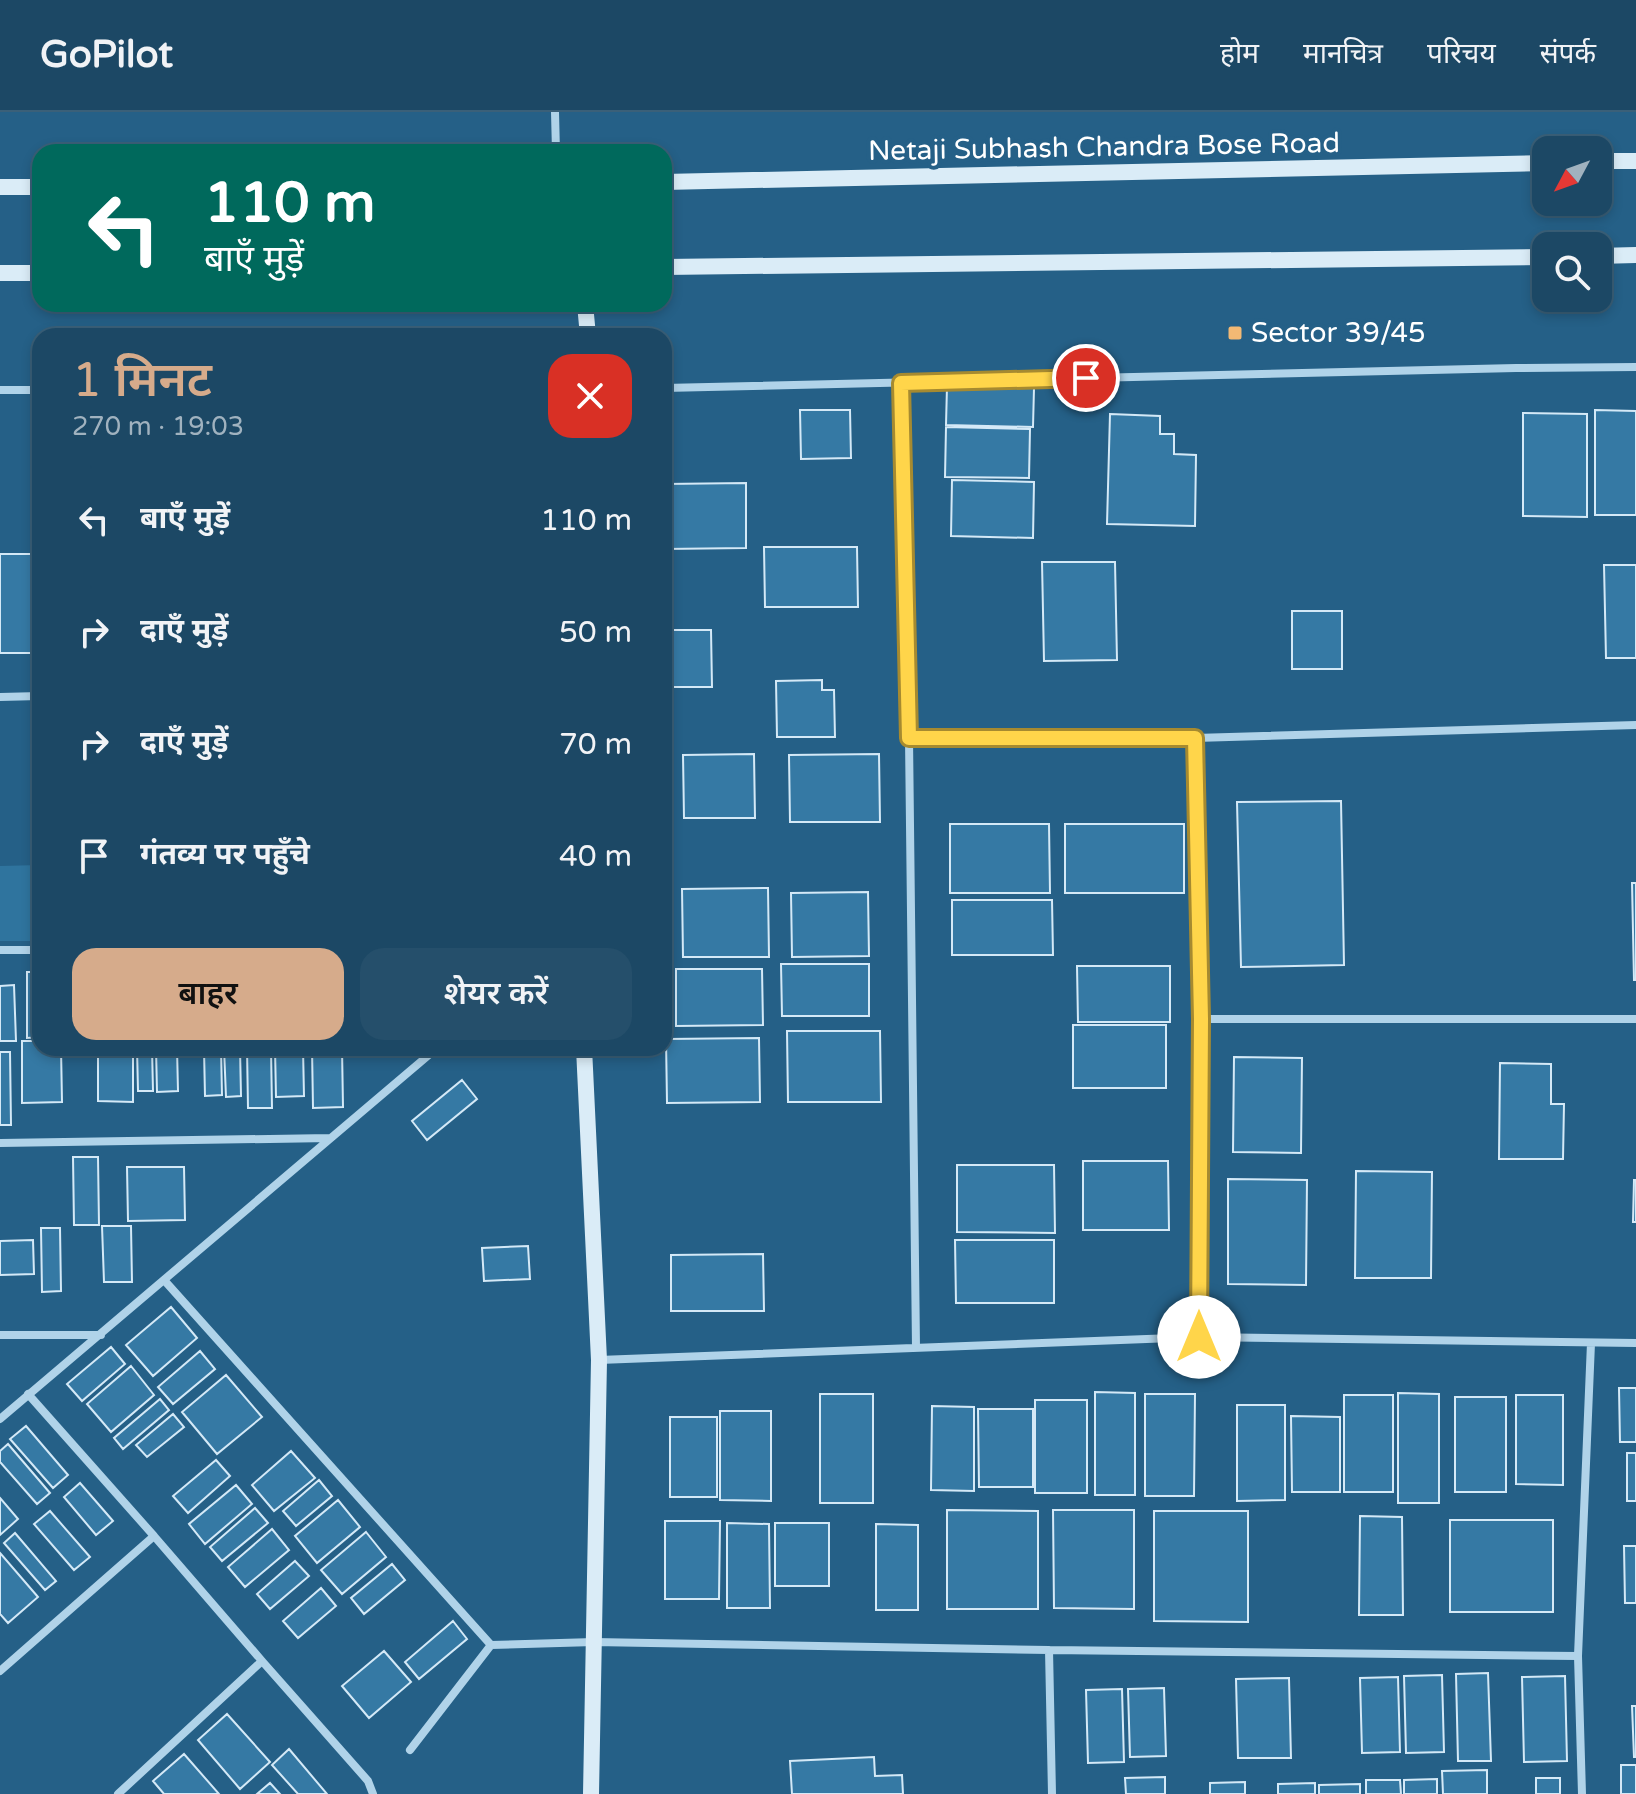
<!DOCTYPE html>
<html lang="hi">
<head>
<meta charset="utf-8">
<style>
	:root { --surface:#1c4865; --page:#254f6b; --text:#f1f3f6; --muted:#a0b2bf; --line:#3a6079; --accent:#d6ab8b }
	body { margin:0; font-family:"Varela Round","Noto Sans Devanagari",sans-serif; background:var(--page); color:var(--text); height:100vh; display:flex; flex-direction:column; font-size:30px; white-space:nowrap }
	* { box-sizing:border-box; margin:0 }
	p { font-size:26px; color:var(--muted) }
	.icon { flex:none; width:44px; height:44px; fill:none; stroke:currentColor; stroke-width:2; stroke-linecap:round; stroke-linejoin:round }
	.map { position:relative; flex:1; overflow:hidden }
	.drawer { position:absolute; left:32px; top:216px; width:640px; height:728px; display:flex; flex-direction:column; background:var(--surface); border-radius:24px; box-shadow:0 4px 12px #0003,0 0 0 2px var(--line) }
	.drawer>* { flex:none }
	.banner { position:absolute; left:32px; top:32px; width:640px; height:168px; border-radius:24px; box-shadow:0 4px 12px #0003,0 0 0 2px var(--line); background:#00695c; color:#fff; overflow:hidden }
	.needle { width:52px; rotate:229deg }
	.fabs { position:absolute; left:1532px; top:24px; display:grid; gap:16px }
	.fabs a { display:grid; place-items:center; width:80px; height:80px; border-radius:16px; background:var(--surface); box-shadow:0 4px 12px #0003,0 0 0 2px var(--line); font-size:40px }
	.pin { position:absolute; display:grid; place-items:center; width:68px; height:68px; color:#fff; margin:-34px; border:4px solid #fff; border-radius:50%; box-shadow:0 2px 8px #0007 }
	.me { position:absolute; width:88px; margin:-44px; rotate:0deg; stroke-linejoin:round; filter:drop-shadow(0 0 6px #0008) }
	.turn { display:flex; align-items:center; gap:28px; height:168px; padding:0 40px; font-size:36px }
	.turn .icon { width:104px; height:104px; stroke-width:2.5 }
	.turn b { display:block; font-size:56px; line-height:68px }
	.round { display:grid; place-items:center; flex:none; width:84px; height:84px; border-radius:24px; background:var(--page) }
	.headline { display:flex; align-items:center; justify-content:space-between; height:136px; padding:0 40px }
	h1 { font-size:48px; font-weight:600; line-height:60px; color:var(--accent) }
	.action { display:flex; gap:16px; margin-top:auto; padding:16px 40px }
	.action a { flex:1; height:92px; border-radius:24px; background:var(--accent); color:#111; font-size:32px; font-weight:600; line-height:92px; text-align:center }
	.action a+a { background:var(--page); color:var(--text) }
	ul { padding:0; list-style:none }
	li { display:flex; align-items:center; gap:24px; height:112px; padding:0 40px }
	li div { flex:1 }
	li b { display:block; font-size:30px }
	li em { font-style:normal }
	header { display:flex; align-items:center; gap:48px; box-sizing:border-box; height:112px; padding:0 40px; background:var(--surface); border-bottom:2px solid var(--line) }
	header strong { font-size:38px }
	nav { display:flex; gap:44px; margin-inline-start:auto; font-size:28px }
	.map>svg:first-child { display:block }
	.green { fill:#2f749e }
	.building { fill:#3579a4; stroke:#d4e9f7; stroke-width:2 }
	.lines { fill:none; stroke-linecap:round; stroke-linejoin:round }
	.street { stroke:#b0d3e9; stroke-width:8 }
	.secondary { stroke:#daecf7; stroke-width:16 }
	.route-casing { stroke:#a68a30; stroke-width:20 }
	.route { stroke:#ffd54a; stroke-width:14 }
	.poi-dot { fill:#f3b974; stroke:#256087; stroke-width:3 }
	.labels { text-anchor:middle; dominant-baseline:central; stroke-width:8; stroke-linejoin:round; paint-order:stroke }
	.street-label { font-size:28px; fill:#fff; stroke:#256087 }
	.poi-label { font-size:28px; fill:#fff; stroke:#256087; text-anchor:start }
</style>
</head>
<body>
<header>
<strong>GoPilot</strong>
<nav><a>होम</a><a>मानचित्र</a><a>परिचय</a><a>संपर्क</a></nav>
</header>
<div class="map">
<svg width="1636" height="1682" viewBox="0 0 1636 1682">
	<rect width="100%" height="100%" fill="#256087"/>
	<path class="green" d="M40,753V829H0V754Z"/>
	<path class="building" d="M947,274L1034,276L1033,315L946,313Z
		M800,298H850L851,346L801,347Z
		M1595,298L1636,299V403H1595Z
		M1523,301L1587,302V405L1523,404Z
		M1110,302L1160,304V322H1174V342L1196,343L1195,414L1107,412Z
		M946,315L1030,317L1029,366L945,365Z
		M952,368L1034,370L1033,426L951,424Z
		M746,371V436L664,437V372Z
		M764,435H857L858,495H765Z
		M0,442H40V541H0Z
		M1042,450H1115L1117,548L1044,549Z
		M1604,453H1636V546H1606Z
		M1292,499H1342V557H1292Z
		M664,518H711L712,575H664Z
		M822,568V578H834L835,625H777L776,569Z
		M754,642L755,706H684L683,643Z
		M879,642L880,710H790L789,643Z
		M1341,689L1344,853L1241,855L1237,690Z
		M950,712H1049L1050,781H950Z
		M1065,712H1184V781H1065Z
		M1632,771H1636V868H1634Z
		M768,776L769,845H683L682,777Z
		M868,780L869,844L792,845L791,781Z
		M952,788H1052L1053,843H952Z
		M781,852H869V904H782Z
		M1077,854H1170V910H1078Z
		M676,857H762L763,913L676,914Z
		M27,860H40V925L27,926Z
		M14,873L16,929H0V874Z
		M1073,913H1166V976H1073Z
		M787,919H880L881,990H788Z
		M759,926L760,990L667,991L666,927Z
		M22,929H40V936H61L62,990L22,991Z
		M98,936H133V990L98,989Z
		M137,936H152L153,979H138Z
		M156,936H177L178,979L157,980Z
		M221,936L222,983L205,984L204,937Z
		M224,936H240L241,984L226,985Z
		M247,936H271L272,996H248Z
		M275,936H303L304,984L276,985Z
		M312,936H342L343,995L313,996Z
		M0,940H10L11,1013H0Z
		M1234,945L1302,946L1301,1041L1233,1040Z
		M1500,951L1551,952V992H1564L1563,1047H1499Z
		M462,968L477,987L427,1028L412,1009Z
		M73,1045H98L99,1113H74Z
		M1083,1049H1168L1169,1118H1083Z
		M957,1053H1054L1055,1121L957,1120Z
		M127,1055H184L185,1108L128,1109Z
		M1356,1059L1432,1060L1431,1166H1355Z
		M1228,1067L1307,1068L1306,1173L1228,1172Z
		M1634,1068H1636V1110H1633Z
		M102,1114H131L132,1170H104Z
		M41,1116H60L61,1179L42,1180Z
		M33,1128L34,1162L0,1163V1129Z
		M955,1128H1054V1191H956Z
		M528,1134L530,1167L484,1169L482,1136Z
		M763,1142L764,1199H671V1143Z
		M171,1195L197,1226L153,1264L126,1233Z
		M111,1235L125,1252L82,1289L67,1272Z
		M200,1239L215,1257L173,1292L158,1275Z
		M131,1254L154,1283L111,1320L87,1292Z
		M226,1263L262,1305L217,1342L182,1300Z
		M1619,1276H1636V1330H1620Z
		M1095,1280L1135,1281V1383H1095Z
		M1398,1281L1439,1282V1391H1398Z
		M820,1282H873V1391H820Z
		M1145,1282H1195L1194,1384H1145Z
		M1344,1283H1393V1380H1344Z
		M1516,1283H1563V1373L1516,1372Z
		M1455,1285H1506V1380H1455Z
		M160,1287L169,1298L123,1337L114,1326Z
		M1035,1288H1087V1381H1035Z
		M1237,1293H1285V1388L1237,1389Z
		M932,1294L974,1295V1379L931,1378Z
		M978,1297H1033V1375H979Z
		M720,1299H771V1389L720,1388Z
		M173,1302L184,1315L147,1345L136,1333Z
		M1291,1304L1340,1305V1380H1292Z
		M670,1305H717V1385H670Z
		M26,1314L68,1363L53,1376L10,1327Z
		M8,1332L50,1381L37,1392L0,1350V1339Z
		M291,1339L315,1366L274,1399L252,1373Z
		M1627,1341H1636V1389H1627Z
		M216,1348L230,1364L188,1401L173,1384Z
		M319,1368L332,1384L296,1414L283,1399Z
		M80,1371L113,1409L96,1423L64,1385Z
		M236,1373L252,1392L205,1432L189,1412Z
		M0,1386L18,1407L0,1423Z
		M338,1388L360,1415L317,1451L295,1424Z
		M255,1396L268,1411L222,1449L210,1435Z
		M947,1398L1038,1399V1497H947Z
		M1053,1398H1134V1497L1054,1496Z
		M50,1399L90,1445L74,1458L34,1412Z
		M1154,1399H1248V1510L1154,1509Z
		M1360,1404L1402,1405L1403,1503H1359Z
		M1450,1408H1553V1500H1450Z
		M665,1409H720L719,1487H665Z
		M727,1411L769,1412L770,1496H727Z
		M775,1411H829V1474H775Z
		M876,1412L918,1413V1498H876Z
		M272,1417L289,1438L245,1475L228,1455Z
		M366,1420L386,1445L342,1482L321,1458Z
		M15,1421L56,1469L45,1478L4,1431Z
		M1624,1434H1636V1491H1625Z
		M0,1441L38,1485L8,1511L0,1502Z
		M295,1449L309,1464L270,1497L257,1482Z
		M392,1452L405,1468L364,1502L351,1486Z
		M321,1476L336,1494L298,1526L283,1509Z
		M453,1509L467,1527L419,1567L405,1550Z
		M384,1539L411,1570L369,1606L342,1574Z
		M1488,1561L1491,1649H1458L1456,1562Z
		M1442,1563L1444,1640L1406,1641L1404,1564Z
		M1565,1564L1567,1649L1524,1650L1522,1565Z
		M1398,1565L1400,1640L1362,1641L1360,1566Z
		M1289,1566L1291,1646H1238L1236,1567Z
		M1164,1576L1166,1644L1130,1645L1128,1577Z
		M1122,1577L1124,1650L1088,1651L1086,1578Z
		M1632,1594H1636V1645H1634Z
		M227,1602L270,1650L240,1677L198,1628Z
		M289,1637L327,1682H298L272,1653Z
		M184,1642L219,1682H164L153,1669Z
		M874,1645L875,1664L902,1663L903,1682H792L790,1649Z
		M1621,1653H1636V1682H1621Z
		M1487,1658V1682H1443L1442,1659Z
		M1165,1665V1682H1126L1125,1666Z
		M1536,1666H1560V1682H1536Z
		M1437,1667V1682H1404V1668Z
		M1366,1668H1400L1401,1682H1366Z
		M1245,1670V1682H1210V1671Z
		M270,1671L280,1682H257Z
		M1315,1671V1682H1278V1672Z
		M1360,1672V1682H1319V1673Z"/>
	<g class="lines">
		<path class="street" d="M555,0L556,40
			M901,271L909,626L916,1236
			M664,276L1516,256L1636,255
			M0,278H40
			M0,585L40,584
			M909,626H1195L1636,613
			M1195,626L1201,907L1199,1225
			M0,838H40
			M1201,907H1636
			M0,1031L330,1026
			M164,1168L491,1533L594,1530L1049,1538L1578,1544
			M0,1223H101
			M599,1248L1199,1225L1636,1231
			M28,1282L154,1424
			M0,1307L437,936
			M1049,1538L1052,1682
			M0,1559L154,1424L262,1549L368,1669L373,1682
			M410,1638L491,1533
			M118,1682L262,1549
			M1582,1682L1578,1544L1591,1231"/>
		<path class="secondary" d="M1598,49H1636
			M664,70L1546,51
			M0,75H40
			M1598,144L1636,143
			M664,155L1546,145
			M0,161H40
			M585,192L588,224
			M584,936L599,1248L591,1682"/>
	</g>
	<g class="lines">
		<g class="route-casing">
			<path id="route" d="M1086,266L901,271L909,626H1195L1201,907L1199,1225"/>
		</g>
		<use href="#route" class="route"/>
	</g>
	<rect class="poi-dot" x="1227" y="213" width="16" height="16" rx="4"/>
	<g class="labels">
		<g class="street-label">
			<text transform="translate(1104 35) rotate(-1)">Netaji Subhash Chandra Bose Road</text>
		</g>
		<g class="poi-label">
			<text x="1251" y="221">Sector 39/45</text>
		</g>
	</g>
</svg>
<div class="fabs">
<a><svg class="needle" viewBox="-14 -14 28 28"><path d="M0-13l5 13h-10z" fill="#e53935"/><path d="M0 13l5-13h-10z" fill="#a0b2bf"/></svg></a>
<a><svg class="icon" aria-label="search" viewBox="0 0 24 24"><circle cx="10" cy="10" r="6"/><path d="M15 15l6 6"/></svg></a>
</div>
<div class="pin" style="left:1086px;top:266px;background:#d93025"><svg class="icon" aria-label="arrive" viewBox="0 0 24 24"><path d="M6 21V4h12l-3 4 3 4H6"/></svg></div>
<svg class="me" style="left:1199px;top:1225px" viewBox="-20 -20 40 40"><circle r="19" fill="#fff"/><path d="M0-13L10 11 0 6-10 11z" fill="#ffd54a"/></svg>
<div class="banner">
<div class="turn"><svg class="icon" aria-label="left" viewBox="0 0 24 24"><path d="M17 20v-9H6M10 6l-5 5 5 5"/></svg><div><b>110 m</b>बाएँ मुड़ें</div></div>
</div>
<section class="drawer">
<div class="headline"><div><h1>1 मिनट</h1><p>270 m · 19:03</p></div><a class="round" style="background:#d93025;color:#fff"><svg class="icon" aria-label="close" viewBox="0 0 24 24"><path d="M6 6l12 12M18 6L6 18"/></svg></a></div>
<ul>
<li><svg class="icon" aria-label="left" viewBox="0 0 24 24"><path d="M17 20v-9H6M10 6l-5 5 5 5"/></svg><div><b>बाएँ मुड़ें</b></div><em>110 m</em></li>
<li><svg class="icon" aria-label="right" viewBox="0 0 24 24"><path d="M7 20v-9h11M14 6l5 5-5 5"/></svg><div><b>दाएँ मुड़ें</b></div><em>50 m</em></li>
<li><svg class="icon" aria-label="right" viewBox="0 0 24 24"><path d="M7 20v-9h11M14 6l5 5-5 5"/></svg><div><b>दाएँ मुड़ें</b></div><em>70 m</em></li>
<li><svg class="icon" aria-label="arrive" viewBox="0 0 24 24"><path d="M6 21V4h12l-3 4 3 4H6"/></svg><div><b>गंतव्य पर पहुँचे</b></div><em>40 m</em></li>
</ul>
<div class="action"><a>बाहर</a><a>शेयर करें</a></div>
</section>
</div>
</body>
</html>
